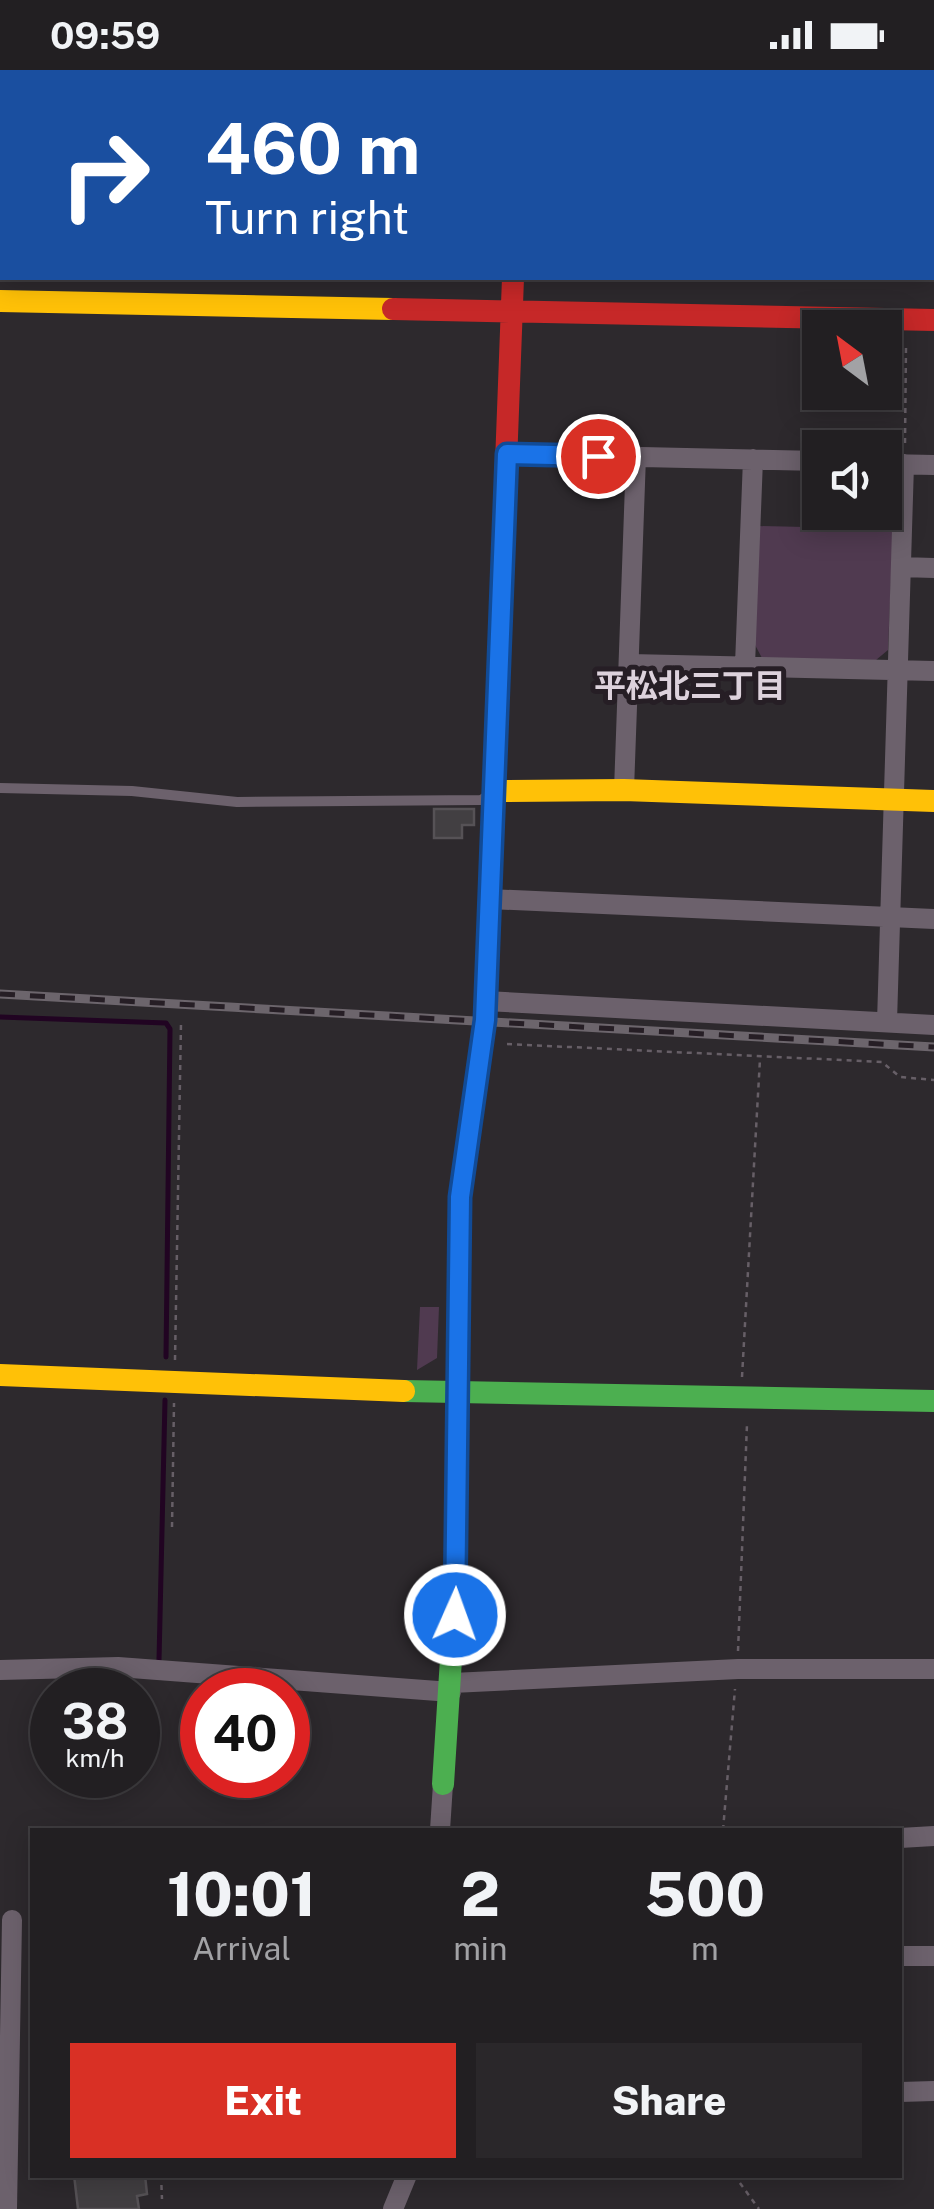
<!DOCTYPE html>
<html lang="en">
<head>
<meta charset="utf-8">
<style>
	:root { --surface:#221f22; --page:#2a272a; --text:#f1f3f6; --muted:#a2a2a5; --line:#3f3d40; --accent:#d93025 }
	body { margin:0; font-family:"Public Sans","Noto Sans JP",sans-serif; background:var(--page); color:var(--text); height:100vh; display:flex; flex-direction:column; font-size:38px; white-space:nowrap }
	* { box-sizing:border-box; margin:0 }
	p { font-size:32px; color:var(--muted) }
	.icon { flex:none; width:55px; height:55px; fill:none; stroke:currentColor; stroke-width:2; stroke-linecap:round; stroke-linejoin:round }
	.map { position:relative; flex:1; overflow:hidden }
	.drawer { position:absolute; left:30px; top:1758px; width:872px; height:350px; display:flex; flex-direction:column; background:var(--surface); border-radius:0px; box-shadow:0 5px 25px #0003,0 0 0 2px var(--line) }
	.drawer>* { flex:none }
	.guide { position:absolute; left:0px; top:0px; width:935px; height:210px; box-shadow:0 5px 25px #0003,0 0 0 2px var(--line); background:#1a4fa0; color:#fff; overflow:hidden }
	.needle { width:65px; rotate:328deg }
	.fabs { position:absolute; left:802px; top:240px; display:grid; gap:20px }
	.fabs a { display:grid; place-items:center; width:100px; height:100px; border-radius:0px; background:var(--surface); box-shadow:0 5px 25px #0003,0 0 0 2px var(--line); font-size:50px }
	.speed { position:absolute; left:30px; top:1598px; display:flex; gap:20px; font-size:50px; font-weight:700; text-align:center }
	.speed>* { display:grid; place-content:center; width:130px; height:130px; border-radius:50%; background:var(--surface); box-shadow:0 5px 25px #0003,0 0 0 2px var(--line); line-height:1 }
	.speed small { font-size:25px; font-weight:400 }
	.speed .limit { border:15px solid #d22; background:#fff; color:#111 }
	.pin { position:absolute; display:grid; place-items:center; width:85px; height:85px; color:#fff; margin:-42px; border:5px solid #fff; border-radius:50%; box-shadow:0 2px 10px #0007 }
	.me { position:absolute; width:110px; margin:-55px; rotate:2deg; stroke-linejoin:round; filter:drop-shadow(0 0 8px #0008) }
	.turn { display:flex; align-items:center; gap:35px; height:210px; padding:0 40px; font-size:45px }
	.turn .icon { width:130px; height:130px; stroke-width:2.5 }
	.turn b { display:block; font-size:70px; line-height:85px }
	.eta { display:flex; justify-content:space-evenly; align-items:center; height:170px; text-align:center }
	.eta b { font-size:60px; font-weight:800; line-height:70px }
	.action { display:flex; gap:20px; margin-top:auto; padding:20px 40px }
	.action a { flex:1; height:115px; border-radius:0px; background:var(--accent); color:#fff; font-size:40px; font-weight:800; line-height:115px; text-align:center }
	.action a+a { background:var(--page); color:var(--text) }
	.status { display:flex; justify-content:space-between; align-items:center; height:70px; padding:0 50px; background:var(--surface); direction:ltr }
	.status svg { height:28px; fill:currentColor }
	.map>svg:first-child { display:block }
	.green { fill:#503a50 }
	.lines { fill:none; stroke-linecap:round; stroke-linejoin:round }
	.stream { stroke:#210422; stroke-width:5 }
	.building { fill:#423f42; stroke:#565256; stroke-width:2.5 }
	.path { stroke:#675f67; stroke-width:2.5; stroke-dasharray:5 5; stroke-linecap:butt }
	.lane { stroke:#6c616c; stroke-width:10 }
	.street { stroke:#6c616c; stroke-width:20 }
	.fast { stroke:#4caf50; stroke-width:22 }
	.slow { stroke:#ffc107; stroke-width:22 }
	.jam { stroke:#c62828; stroke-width:22 }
	.rail-casing { stroke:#6c656c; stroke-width:9 }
	.rail { stroke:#261e25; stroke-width:5; stroke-dasharray:15; stroke-linecap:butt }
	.route-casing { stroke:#114b97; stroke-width:25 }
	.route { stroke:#1a73e8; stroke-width:18 }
	.labels { text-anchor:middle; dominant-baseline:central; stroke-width:10; stroke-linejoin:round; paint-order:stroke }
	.neighbourhood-label { font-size:32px; font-weight:bold; fill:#ddd2dc; stroke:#261e25 }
</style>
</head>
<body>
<div class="status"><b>09:59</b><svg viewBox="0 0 49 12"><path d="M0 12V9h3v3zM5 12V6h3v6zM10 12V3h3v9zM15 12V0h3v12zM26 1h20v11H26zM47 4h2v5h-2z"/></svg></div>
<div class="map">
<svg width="934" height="2139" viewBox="0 0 934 2139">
	<rect width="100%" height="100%" fill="#2d292d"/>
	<path class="green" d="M758,456L893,459L888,580L876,590L762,588L754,573Z
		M420,1237H439L437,1288L417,1300Z"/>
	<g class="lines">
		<path class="stream" d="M0,947L166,953L170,959L166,1287
			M159,1590L165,1330"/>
	</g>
	<path class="building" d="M434,739H474V755H462V768H434Z
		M74,2105H145L147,2124L137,2126L139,2139H78Z"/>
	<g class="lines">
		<path class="path" d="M782,2V0
			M932,147H934
			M932,155H934
			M905,373L906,276
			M507,974L882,992L900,1007L934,1010
			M175,1290L181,953
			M742,1307L760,989
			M172,1457L174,1333
			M738,1581L747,1354
			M723,1760L735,1619
			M161,2105L162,2129
			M734,2105L759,2139"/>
		<path class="lane" d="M0,718L132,721L237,732L481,730L491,724"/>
		<path class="street" d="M654,0V2
			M932,64H934
			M507,384L820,391
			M885,394L934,395
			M901,497L934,498
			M630,594L934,601
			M745,595L753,389
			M624,720L636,386
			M489,829L934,849
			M485,931L934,955
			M887,952L904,394
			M0,1600L118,1597L451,1622
			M452,1613L738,1599H934
			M440,1760L443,1714
			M900,1768L934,1766
			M900,1886H934
			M900,2022L934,2021
			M7,2139L12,1850
			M393,2139L407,2105"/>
		<path class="fast" d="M517,0V2
			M404,1321L934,1331
			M443,1714L456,1511L460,1127L485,950L489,843"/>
		<path class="slow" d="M0,231L393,239
			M497,721L624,720L934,731
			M0,1305L404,1321"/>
		<path class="jam" d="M393,239L934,250
			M489,843L513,208"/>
		<g class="rail-casing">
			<path id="rail" d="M0,924L934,977"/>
		</g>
		<use href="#rail" class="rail"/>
	</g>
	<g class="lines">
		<g class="route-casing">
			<path id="route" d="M455,1545L460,1127L485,950L507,384L598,386"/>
		</g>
		<use href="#route" class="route"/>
	</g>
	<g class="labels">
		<g class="neighbourhood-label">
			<text x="690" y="615">平松北三丁目</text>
		</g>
	</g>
</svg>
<div class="fabs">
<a><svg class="needle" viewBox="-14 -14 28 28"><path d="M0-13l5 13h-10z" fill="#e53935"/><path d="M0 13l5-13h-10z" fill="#a2a2a5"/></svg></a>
<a><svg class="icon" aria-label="sound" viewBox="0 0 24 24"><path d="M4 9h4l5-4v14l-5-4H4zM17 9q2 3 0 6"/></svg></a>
</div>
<div class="speed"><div>38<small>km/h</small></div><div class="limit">40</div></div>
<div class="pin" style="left:598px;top:386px;background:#d93025"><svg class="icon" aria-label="arrive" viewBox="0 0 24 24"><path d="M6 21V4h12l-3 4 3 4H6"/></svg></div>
<svg class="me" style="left:455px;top:1545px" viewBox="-20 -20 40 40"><circle r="17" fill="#1a73e8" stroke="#fff" stroke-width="3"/><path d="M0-11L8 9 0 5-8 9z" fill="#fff"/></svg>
<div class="guide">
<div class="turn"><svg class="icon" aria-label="right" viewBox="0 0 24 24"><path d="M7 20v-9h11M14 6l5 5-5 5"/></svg><div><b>460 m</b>Turn right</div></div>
</div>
<section class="drawer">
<div class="eta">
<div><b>10:01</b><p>Arrival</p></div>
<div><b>2</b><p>min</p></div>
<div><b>500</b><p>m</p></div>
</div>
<div class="action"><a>Exit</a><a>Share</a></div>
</section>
</div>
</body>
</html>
